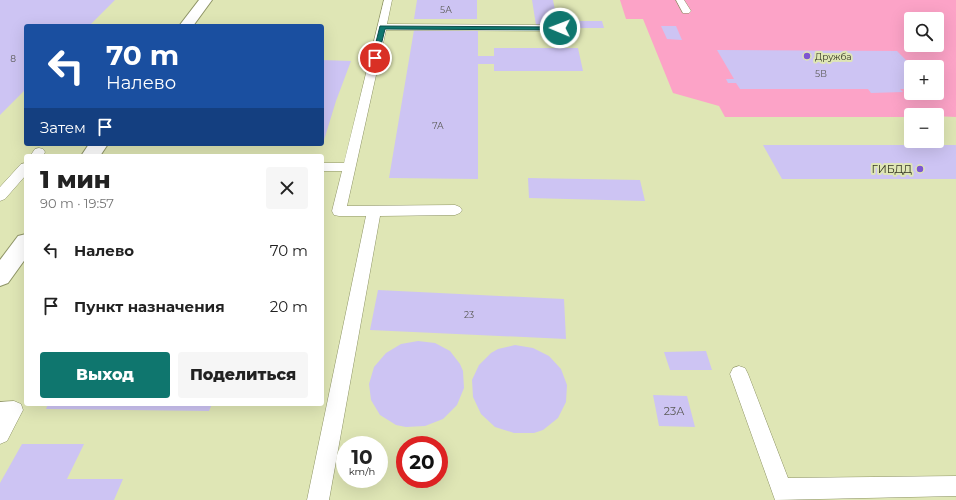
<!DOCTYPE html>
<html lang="ru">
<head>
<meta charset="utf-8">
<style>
	:root { --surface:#fff; --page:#f6f6f6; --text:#222; --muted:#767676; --accent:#0f766e }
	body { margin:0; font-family:Montserrat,sans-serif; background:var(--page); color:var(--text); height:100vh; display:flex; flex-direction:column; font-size:15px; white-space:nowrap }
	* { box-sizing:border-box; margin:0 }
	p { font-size:13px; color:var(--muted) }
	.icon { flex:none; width:22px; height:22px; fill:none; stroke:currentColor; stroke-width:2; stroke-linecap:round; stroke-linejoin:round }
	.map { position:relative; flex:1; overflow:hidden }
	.drawer { position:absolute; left:24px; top:154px; width:300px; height:252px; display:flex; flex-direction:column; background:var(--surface); border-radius:4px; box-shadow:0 4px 16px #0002 }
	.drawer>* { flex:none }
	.hud { position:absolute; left:24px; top:24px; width:300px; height:122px; border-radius:4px; box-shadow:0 4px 16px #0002; background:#1a4fa0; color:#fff; overflow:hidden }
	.tools { position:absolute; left:904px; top:12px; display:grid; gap:8px }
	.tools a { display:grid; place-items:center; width:40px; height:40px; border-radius:4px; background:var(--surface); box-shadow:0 4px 16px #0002; font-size:20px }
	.speed { position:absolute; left:336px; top:436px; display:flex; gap:8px; font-size:20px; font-weight:700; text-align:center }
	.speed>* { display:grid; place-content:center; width:52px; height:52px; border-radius:50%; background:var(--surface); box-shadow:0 4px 16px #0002; line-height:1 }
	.speed small { font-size:10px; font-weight:400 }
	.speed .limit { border:6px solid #d22; background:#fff; color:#111 }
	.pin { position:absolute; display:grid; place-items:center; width:34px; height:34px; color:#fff; margin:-17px; border:2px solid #fff; border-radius:50%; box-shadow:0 1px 4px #0007 }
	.me { position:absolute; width:44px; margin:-22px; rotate:271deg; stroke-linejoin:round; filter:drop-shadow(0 0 3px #0008) }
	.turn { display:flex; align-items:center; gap:14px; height:84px; padding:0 16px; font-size:18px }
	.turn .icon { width:52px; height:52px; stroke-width:2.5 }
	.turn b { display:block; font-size:28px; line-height:34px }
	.then { display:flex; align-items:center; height:38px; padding:0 16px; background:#0003; gap:8px; font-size:15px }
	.round { display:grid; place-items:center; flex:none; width:42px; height:42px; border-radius:4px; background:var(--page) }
	.overview { display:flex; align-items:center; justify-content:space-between; height:68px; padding:0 16px }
	h1 { font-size:24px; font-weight:800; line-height:30px }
	.button { display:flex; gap:8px; margin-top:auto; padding:8px 16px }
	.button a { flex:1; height:46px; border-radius:4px; background:var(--accent); color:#fff; font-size:16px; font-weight:800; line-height:46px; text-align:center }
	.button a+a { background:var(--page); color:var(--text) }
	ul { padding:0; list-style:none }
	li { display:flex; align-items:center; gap:12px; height:56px; padding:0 16px }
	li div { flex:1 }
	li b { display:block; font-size:15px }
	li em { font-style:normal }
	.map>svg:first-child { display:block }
	.green { fill:#fca3c7; fill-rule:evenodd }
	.building { fill:#cdc4f3 }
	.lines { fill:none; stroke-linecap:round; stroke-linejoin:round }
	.service-casing { stroke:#8e9466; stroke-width:1 }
	.tertiary-casing { stroke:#8e9466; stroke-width:2 }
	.service { fill:#fff; fill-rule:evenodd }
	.tertiary { fill:#fff; fill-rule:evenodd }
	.route { fill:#0f766e; stroke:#0a4d48 }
	.poi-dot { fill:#7d56d0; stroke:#dfe6b5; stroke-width:1.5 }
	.labels { text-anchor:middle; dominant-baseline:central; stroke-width:4; stroke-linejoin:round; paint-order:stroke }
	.number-label { font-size:9px; fill:#5a5a57 }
	.far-poi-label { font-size:9px; fill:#343623; stroke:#dfe6b5; text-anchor:start }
	.poi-label { font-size:11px; fill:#343623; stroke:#dfe6b5; text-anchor:end }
	.near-number-label { font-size:11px; fill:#5a5a57 }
</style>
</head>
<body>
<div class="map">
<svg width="956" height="500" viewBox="0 0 956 500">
	<rect width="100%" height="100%" fill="#dfe6b5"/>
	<path class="green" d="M620,0H956V117L911,115V117H725L719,106L673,93L643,19H626ZM911,19H937V45H911ZM911,67H937V93H911Z"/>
	<path class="building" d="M0,0H115L89,26H26V89L0,115Z
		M417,0H477V19H414Z
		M532,0H553L558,25H536Z
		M577,21H602L604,28H580Z
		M661,26H676L682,40L667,39Z
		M414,30H478V56H494V48H578L583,71H494V64H478V179L389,178Z
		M717,50L897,51L907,61H923L929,67H911V89H900L903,92L871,93L868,89H740L736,83H728L726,79H734Z
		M322,60L351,61L336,101L324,140H322Z
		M763,145H956V179H782Z
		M528,178L640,180L645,201L529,198Z
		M378,290L564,299L566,339L370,330Z
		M418,341L435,343L450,351L460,364L463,371L464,388L457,405L443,419L425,426L406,427L396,425L380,415L371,400L369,384L374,367L386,353L401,344Z
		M515,345L533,348L549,356L561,369L567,385L566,402L558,418L543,430L534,433H514L495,427L481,414L473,397L472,380L479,365L491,353L498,349Z
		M706,351L712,370H670L664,352Z
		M653,395L687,396L695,427L659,426Z
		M48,404H212L209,411L46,409Z
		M22,444H84L67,479H123L114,500H0V483Z"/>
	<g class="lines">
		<g class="service-casing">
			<path id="service" d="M384,0H392L387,24L560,25L565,28L560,31L386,30L347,206L455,205L460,207L462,210L460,213L455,215L380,216L329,500H307L366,216H339L334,215L332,211L342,171H322V163H344Z
				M676,0H684L691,11L689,13H683Z
				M39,148L43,149L45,152L43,156H30L35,149Z
				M26,163V175L5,199L0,201V187L21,164Z
				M739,366L745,368L748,374L788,478L956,476V496L775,500L730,374L733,368Z
				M14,401L21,404L23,410L7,441L0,444V402Z"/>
		</g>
		<g class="tertiary-casing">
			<path id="tertiary" d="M199,0H212L193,26H179Z
				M89,144H108L100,156H81Z
				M26,234V258L8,283L0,286V260L18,236Z"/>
		</g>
		<use href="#service" class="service"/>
		<use href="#tertiary" class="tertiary"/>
	</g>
	<path class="route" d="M380,26L560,27L563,28L560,30L385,29L378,58L375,60L372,58Z"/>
	<g class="poi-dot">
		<circle cx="807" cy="56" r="4"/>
		<circle cx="920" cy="169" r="4"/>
	</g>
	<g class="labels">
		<g class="number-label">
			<text x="446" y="9">5А</text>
			<text x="13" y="58">8</text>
			<text x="821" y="73">5В</text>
			<text x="438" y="125">7А</text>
			<text x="469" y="314">23</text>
		</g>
		<g class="far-poi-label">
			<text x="815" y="56">Дружба</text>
		</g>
		<g class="poi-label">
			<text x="912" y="169">ГИБДД</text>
		</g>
		<g class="near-number-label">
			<text x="674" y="411">23А</text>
		</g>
	</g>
</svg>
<div class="tools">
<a><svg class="icon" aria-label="search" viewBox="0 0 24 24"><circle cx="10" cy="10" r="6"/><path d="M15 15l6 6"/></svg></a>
<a>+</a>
<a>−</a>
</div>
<div class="speed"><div>10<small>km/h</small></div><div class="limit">20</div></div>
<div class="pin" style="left:375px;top:58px;background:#d93025"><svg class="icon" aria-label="arrive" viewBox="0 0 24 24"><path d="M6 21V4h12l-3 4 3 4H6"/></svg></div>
<svg class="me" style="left:560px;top:28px" viewBox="-20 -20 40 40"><circle r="17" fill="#0f766e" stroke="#fff" stroke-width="3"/><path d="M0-11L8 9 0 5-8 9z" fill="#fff"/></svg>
<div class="hud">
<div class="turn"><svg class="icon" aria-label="left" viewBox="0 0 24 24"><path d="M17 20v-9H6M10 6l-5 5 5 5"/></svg><div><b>70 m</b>Налево</div></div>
<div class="then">Затем<svg class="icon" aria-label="arrive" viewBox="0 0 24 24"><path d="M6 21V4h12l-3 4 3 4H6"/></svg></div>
</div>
<section class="drawer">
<div class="overview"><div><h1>1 мин</h1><p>90 m · 19:57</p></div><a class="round"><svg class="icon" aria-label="close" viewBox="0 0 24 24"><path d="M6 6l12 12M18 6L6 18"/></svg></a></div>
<ul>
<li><svg class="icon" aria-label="left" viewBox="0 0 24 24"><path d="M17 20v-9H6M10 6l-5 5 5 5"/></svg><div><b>Налево</b></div><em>70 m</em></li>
<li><svg class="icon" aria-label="arrive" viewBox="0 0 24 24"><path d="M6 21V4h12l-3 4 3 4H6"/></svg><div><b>Пункт назначения</b></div><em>20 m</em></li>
</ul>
<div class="button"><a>Выход</a><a>Поделиться</a></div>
</section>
</div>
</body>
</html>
